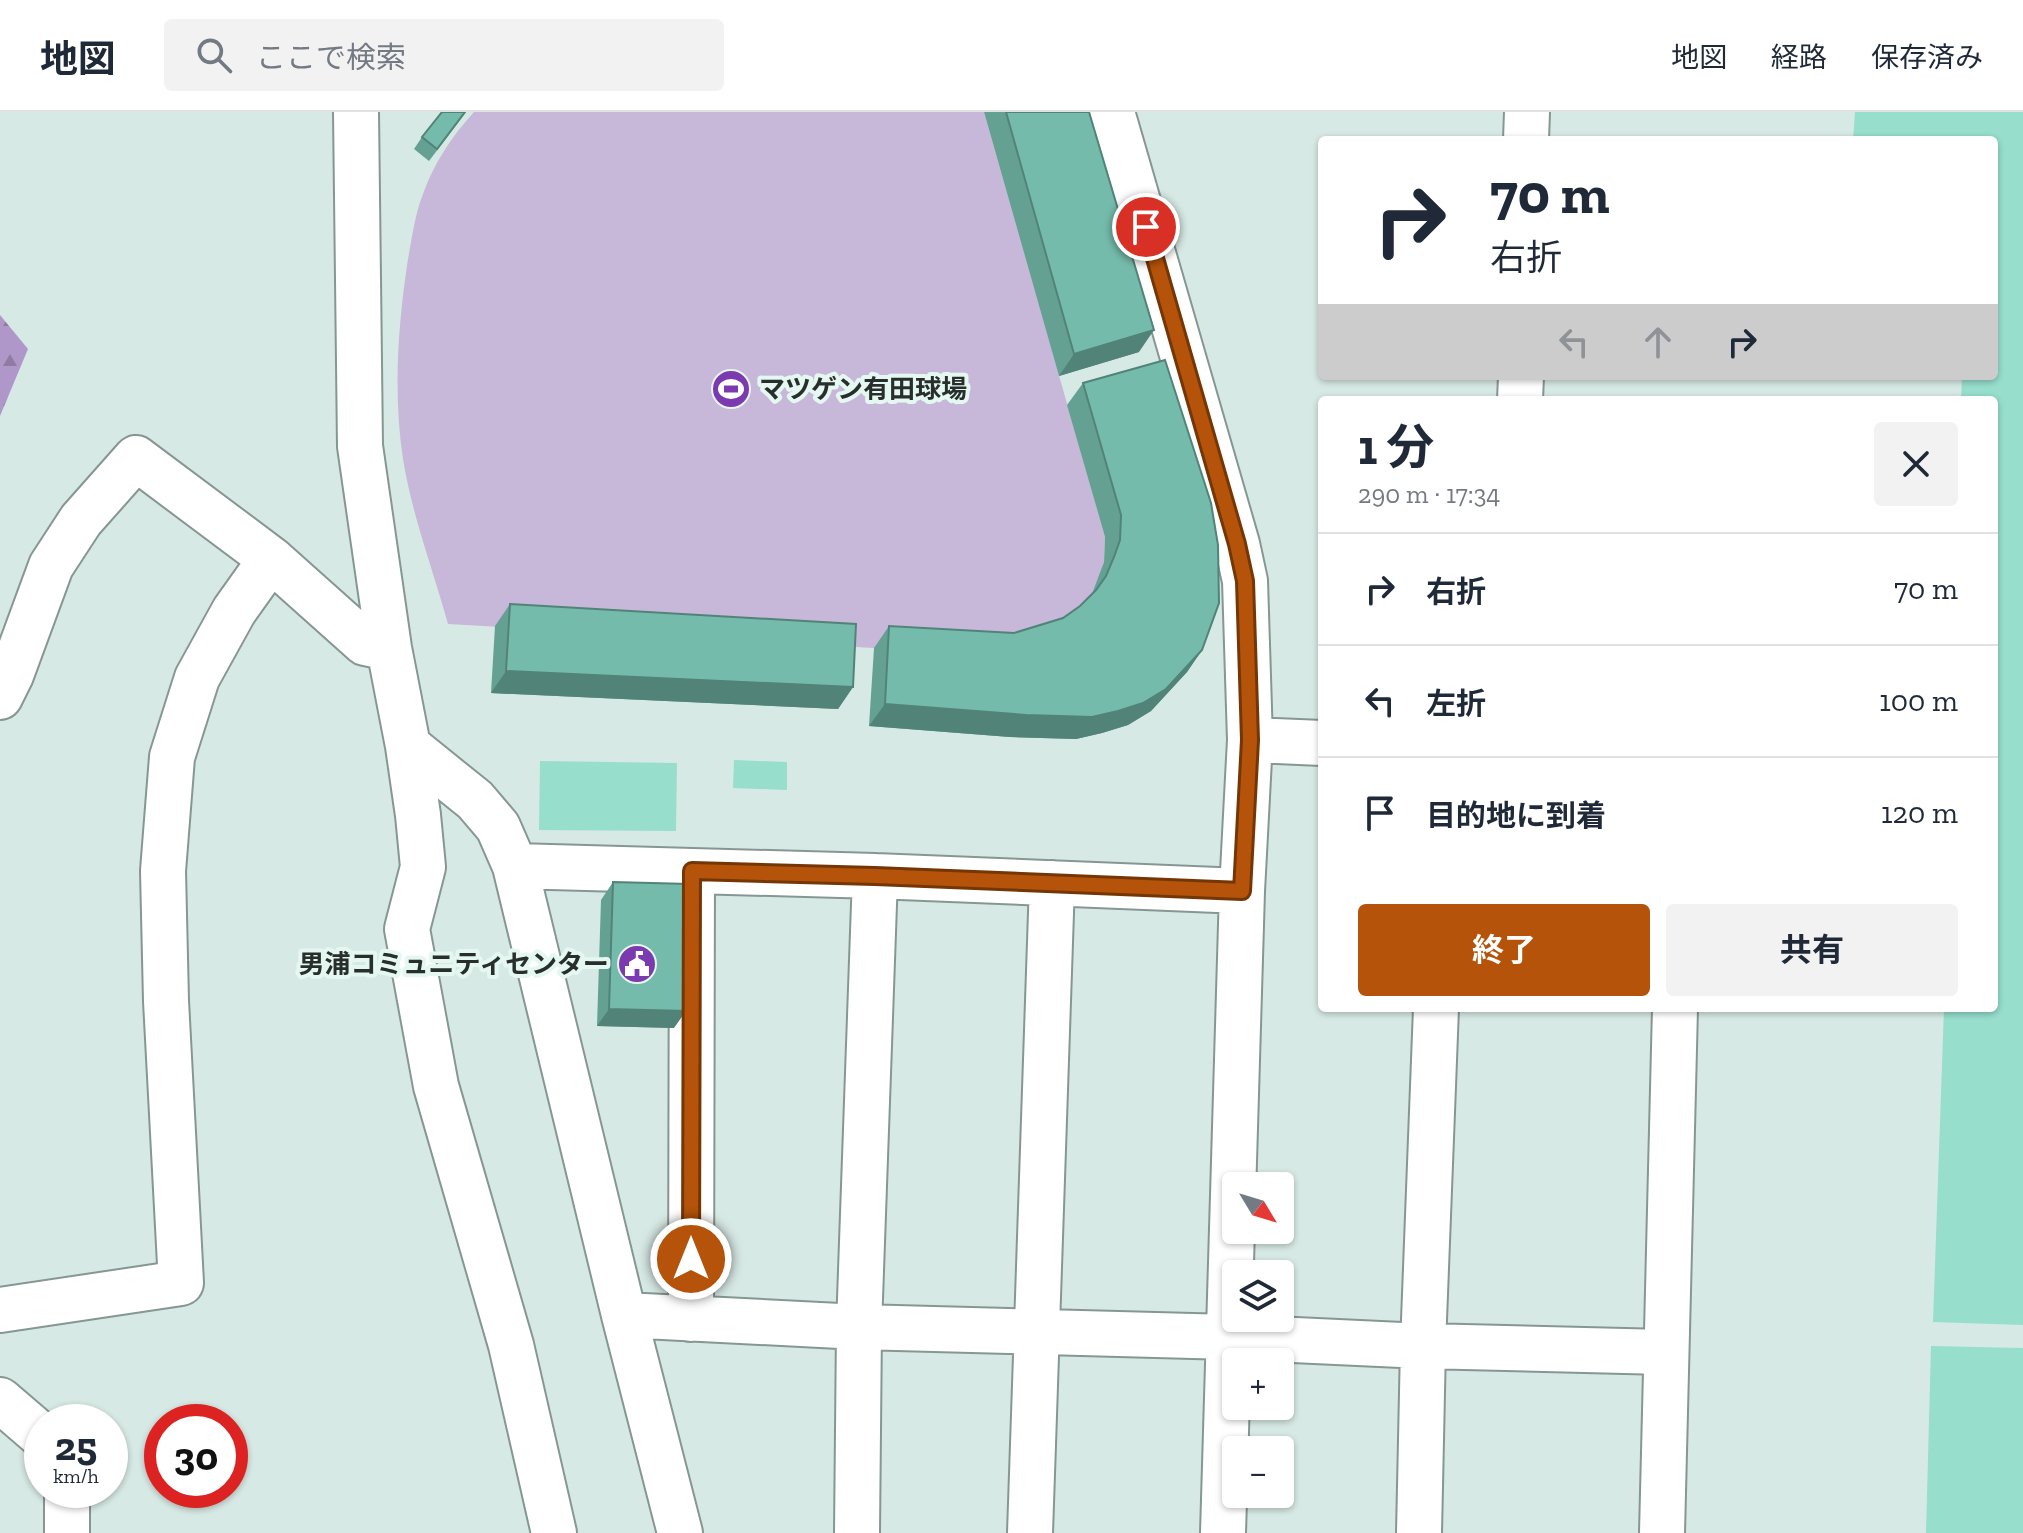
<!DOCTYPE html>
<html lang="ja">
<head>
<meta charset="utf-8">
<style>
	:root { --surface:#fff; --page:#f2f2f3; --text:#1f2937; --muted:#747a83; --line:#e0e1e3; --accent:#b45309 }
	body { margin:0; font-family:"Zilla Slab","Noto Sans JP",serif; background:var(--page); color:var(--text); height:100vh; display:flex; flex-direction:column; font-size:30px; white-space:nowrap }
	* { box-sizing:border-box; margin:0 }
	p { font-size:26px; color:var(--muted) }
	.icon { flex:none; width:44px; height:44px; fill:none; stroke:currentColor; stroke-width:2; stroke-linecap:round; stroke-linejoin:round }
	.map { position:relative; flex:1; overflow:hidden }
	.sheet { position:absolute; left:1318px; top:284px; width:680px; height:616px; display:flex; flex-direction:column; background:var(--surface); border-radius:8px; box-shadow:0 2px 6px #0004 }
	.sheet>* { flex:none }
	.hud { position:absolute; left:1318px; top:24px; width:680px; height:244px; border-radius:8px; box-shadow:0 2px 6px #0004; background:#fff; color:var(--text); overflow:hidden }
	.needle { width:52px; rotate:128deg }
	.buttons { position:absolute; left:1222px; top:1060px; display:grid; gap:16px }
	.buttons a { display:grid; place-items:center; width:72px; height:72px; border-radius:8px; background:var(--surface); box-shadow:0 2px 6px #0004; font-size:40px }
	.speed { position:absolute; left:24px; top:1292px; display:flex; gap:16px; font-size:40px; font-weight:700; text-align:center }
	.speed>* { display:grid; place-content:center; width:104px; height:104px; border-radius:50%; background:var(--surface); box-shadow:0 2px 6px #0004; line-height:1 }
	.speed small { font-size:20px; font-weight:400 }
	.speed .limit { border:12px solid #d22; background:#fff; color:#111 }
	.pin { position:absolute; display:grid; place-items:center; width:68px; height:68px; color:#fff; margin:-34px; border:4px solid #fff; border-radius:50%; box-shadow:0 2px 8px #0007 }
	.me { position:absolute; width:88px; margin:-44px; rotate:0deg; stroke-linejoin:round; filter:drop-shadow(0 0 6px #0008) }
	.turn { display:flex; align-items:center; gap:28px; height:168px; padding:0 40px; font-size:36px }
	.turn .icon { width:104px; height:104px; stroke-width:2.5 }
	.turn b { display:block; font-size:56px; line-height:68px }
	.lanes { display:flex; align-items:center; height:76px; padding:0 40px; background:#0003; justify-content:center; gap:40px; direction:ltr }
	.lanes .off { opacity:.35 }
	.round { display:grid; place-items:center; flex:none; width:84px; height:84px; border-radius:8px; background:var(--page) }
	.headline { display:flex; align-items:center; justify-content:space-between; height:136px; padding:0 40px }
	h1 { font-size:48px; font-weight:700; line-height:60px }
	.button { display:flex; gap:16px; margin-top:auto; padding:16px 40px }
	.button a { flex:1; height:92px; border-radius:8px; background:var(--accent); color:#fff; font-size:32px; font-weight:700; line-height:92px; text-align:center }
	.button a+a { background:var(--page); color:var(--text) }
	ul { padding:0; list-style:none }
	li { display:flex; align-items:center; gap:24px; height:112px; padding:0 40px; border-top:2px solid var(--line) }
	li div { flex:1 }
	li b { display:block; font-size:30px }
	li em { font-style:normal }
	header { display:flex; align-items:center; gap:48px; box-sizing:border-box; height:112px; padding:0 40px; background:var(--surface); border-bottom:2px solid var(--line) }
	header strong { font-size:38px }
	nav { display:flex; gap:44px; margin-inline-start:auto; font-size:28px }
	.search { width:560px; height:72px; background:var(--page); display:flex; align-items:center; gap:20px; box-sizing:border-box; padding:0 28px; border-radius:8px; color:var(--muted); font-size:30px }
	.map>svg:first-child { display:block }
	.forest { fill:url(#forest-firs) }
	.pitch { fill:#c7b8d9 }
	.water { fill:#97decd }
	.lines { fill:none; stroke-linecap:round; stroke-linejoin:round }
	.minor-casing { stroke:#869793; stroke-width:48 }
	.minor { stroke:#fff; stroke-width:44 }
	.wall { fill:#65a193 }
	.shaded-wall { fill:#528378 }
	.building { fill:#75bbab; stroke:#528378; stroke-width:2 }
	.route-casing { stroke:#753606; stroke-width:20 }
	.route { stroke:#b45309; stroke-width:14 }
	.labels { text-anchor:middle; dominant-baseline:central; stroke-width:8; stroke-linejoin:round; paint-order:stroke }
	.poi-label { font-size:26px; font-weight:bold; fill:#272e2c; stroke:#e4f7f1; text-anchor:start }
</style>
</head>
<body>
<header>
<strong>地図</strong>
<div class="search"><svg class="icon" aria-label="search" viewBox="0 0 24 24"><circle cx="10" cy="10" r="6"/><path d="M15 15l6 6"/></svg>ここで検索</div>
<nav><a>地図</a><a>経路</a><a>保存済み</a></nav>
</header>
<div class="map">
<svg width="2023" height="1421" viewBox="0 0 2023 1421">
	<defs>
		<pattern id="forest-firs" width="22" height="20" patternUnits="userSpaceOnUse" patternTransform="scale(2)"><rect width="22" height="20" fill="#af97c9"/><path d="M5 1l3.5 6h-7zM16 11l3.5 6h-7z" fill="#8e7ca3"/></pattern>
	</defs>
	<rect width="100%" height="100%" fill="#d7e9e4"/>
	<path class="forest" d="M0,203L28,237L0,304Z"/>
	<path class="pitch" d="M474,0H984L1105,425L1104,450L1099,467L1090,486L1080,500L999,543L448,512C433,458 412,403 403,347C393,282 398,212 408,147C412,126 415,102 423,82C434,51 452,24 474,0Z"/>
	<path class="water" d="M1855,0H2023V1213L1933,1210L1944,896H1994V288H1961L1962,264H1994V28H1853Z
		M734,648L787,650V678L733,676Z
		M540,649L677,651L676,719L539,718Z
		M1931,1234L2023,1236V1421H1926Z"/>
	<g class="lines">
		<g class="minor-casing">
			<path id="minor" d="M356,0L360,334L389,536L408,634L418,703L423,755L407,817L436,974L511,1233L554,1421
				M1112,0L1237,432L1245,469L1250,628L1242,779L1223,1421
				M1526,28L1527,0
				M1520,288L1521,264
				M0,585L11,563L51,454L81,408L136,346L271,447L365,531L389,536
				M1250,628L1322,631
				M408,634L475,688L498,715L515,754L624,1203L680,1421
				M515,754L875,764L1242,779
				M0,1198L181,1171L166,889L163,759L172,645L197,566L234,499L271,447
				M624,1203L859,1215L1230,1225L1423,1234L1665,1240
				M691,1207L692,759
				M0,1288L42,1324
				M67,1378V1421
				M857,1421L859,1215L875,764
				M1030,1421L1052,771
				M1419,1421L1423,1234L1436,896
				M1662,1421L1675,896"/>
		</g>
		<use href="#minor" class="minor"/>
	</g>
	<path class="wall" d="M466,0L429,49L414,37L422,25Z
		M984,0H1089L1139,240L1059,264Z
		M1083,271L1202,538L1187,560L1151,599L1128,613L1102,621L1076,627L1010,625L869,614L874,536L889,514L1014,521L1063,506L1080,494L1092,482L1104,450L1105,425L1067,293Z
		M510,492L853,575L838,597L491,581L495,514Z
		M613,770L674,916L597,914L601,788Z"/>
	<path class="shaded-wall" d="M1154,218L1139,240L1059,264L1074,242Z
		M1202,538L1187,560L1151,599L1128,613L1102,621L1076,627L1010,625L869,614L885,592Z
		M506,559L853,575L838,597L491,581Z
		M609,897L686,899L674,916L597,914Z"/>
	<path class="building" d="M442,0H465L437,37L422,25Z
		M1006,0H1089L1154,218L1074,242Z
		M1165,248L1211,391L1218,433L1219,491L1202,538L1166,577L1143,591L1118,599L1092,605L1026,603L885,592L889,514L1014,521L1063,506L1080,494L1096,478L1106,464L1114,445L1120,428L1121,403L1083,271Z
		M510,492L856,512L853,575L506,559Z
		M613,770L689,772L686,899L609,897Z"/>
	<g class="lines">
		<g class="route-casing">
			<path id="route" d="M691,1147L692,759L875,764L1242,779L1250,628L1245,469L1237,432L1146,115"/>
		</g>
		<use href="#route" class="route"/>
	</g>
	<defs>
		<g id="stadium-disc" transform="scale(2)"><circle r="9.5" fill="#7b3aaf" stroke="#e4f7f1"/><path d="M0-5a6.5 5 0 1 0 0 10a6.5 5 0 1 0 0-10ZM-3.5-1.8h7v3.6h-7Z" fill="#fff"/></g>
		<g id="civic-disc" transform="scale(2)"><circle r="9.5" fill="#7b3aaf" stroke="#e4f7f1"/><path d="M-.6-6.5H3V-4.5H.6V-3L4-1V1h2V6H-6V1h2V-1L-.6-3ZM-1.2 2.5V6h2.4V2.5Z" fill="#fff"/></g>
	</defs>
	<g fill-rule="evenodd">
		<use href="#stadium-disc" x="731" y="277"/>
		<use href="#civic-disc" x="637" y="852"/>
	</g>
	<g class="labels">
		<g class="poi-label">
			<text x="759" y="277">マツゲン有田球場</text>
			<text x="609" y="852" text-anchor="end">男浦コミュニティセンター</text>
		</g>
	</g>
</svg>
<div class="buttons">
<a><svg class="needle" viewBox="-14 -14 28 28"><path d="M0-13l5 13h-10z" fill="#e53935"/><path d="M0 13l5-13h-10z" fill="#747a83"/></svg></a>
<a><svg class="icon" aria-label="layers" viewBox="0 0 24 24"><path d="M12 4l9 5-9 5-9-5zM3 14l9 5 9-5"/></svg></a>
<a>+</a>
<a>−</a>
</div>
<div class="speed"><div>25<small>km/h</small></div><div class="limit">30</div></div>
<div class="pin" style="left:1146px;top:115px;background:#d93025"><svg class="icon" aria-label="arrive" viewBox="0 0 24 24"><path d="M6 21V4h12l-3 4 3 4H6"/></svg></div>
<svg class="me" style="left:691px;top:1147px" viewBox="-20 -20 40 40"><circle r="17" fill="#b45309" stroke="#fff" stroke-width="3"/><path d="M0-11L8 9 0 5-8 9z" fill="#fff"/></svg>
<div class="hud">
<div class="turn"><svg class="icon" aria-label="right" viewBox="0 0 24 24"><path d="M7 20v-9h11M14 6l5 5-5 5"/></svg><div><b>70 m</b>右折</div></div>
<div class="lanes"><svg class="icon off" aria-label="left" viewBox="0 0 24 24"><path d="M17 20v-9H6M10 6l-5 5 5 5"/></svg><svg class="icon off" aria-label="ahead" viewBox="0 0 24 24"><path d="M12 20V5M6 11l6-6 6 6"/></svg><svg class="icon" aria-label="right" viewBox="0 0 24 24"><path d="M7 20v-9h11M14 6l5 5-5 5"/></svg></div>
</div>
<section class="sheet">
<div class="headline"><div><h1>1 分</h1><p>290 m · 17:34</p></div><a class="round"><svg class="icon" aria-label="close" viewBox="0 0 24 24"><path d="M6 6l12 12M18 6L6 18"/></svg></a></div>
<ul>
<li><svg class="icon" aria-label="right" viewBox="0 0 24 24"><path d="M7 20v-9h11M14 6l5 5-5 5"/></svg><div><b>右折</b></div><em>70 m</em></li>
<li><svg class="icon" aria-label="left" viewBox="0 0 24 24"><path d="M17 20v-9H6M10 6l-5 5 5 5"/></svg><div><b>左折</b></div><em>100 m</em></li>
<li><svg class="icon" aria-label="arrive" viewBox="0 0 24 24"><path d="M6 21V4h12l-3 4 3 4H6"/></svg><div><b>目的地に到着</b></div><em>120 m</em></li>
</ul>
<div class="button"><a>終了</a><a>共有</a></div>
</section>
</div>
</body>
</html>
